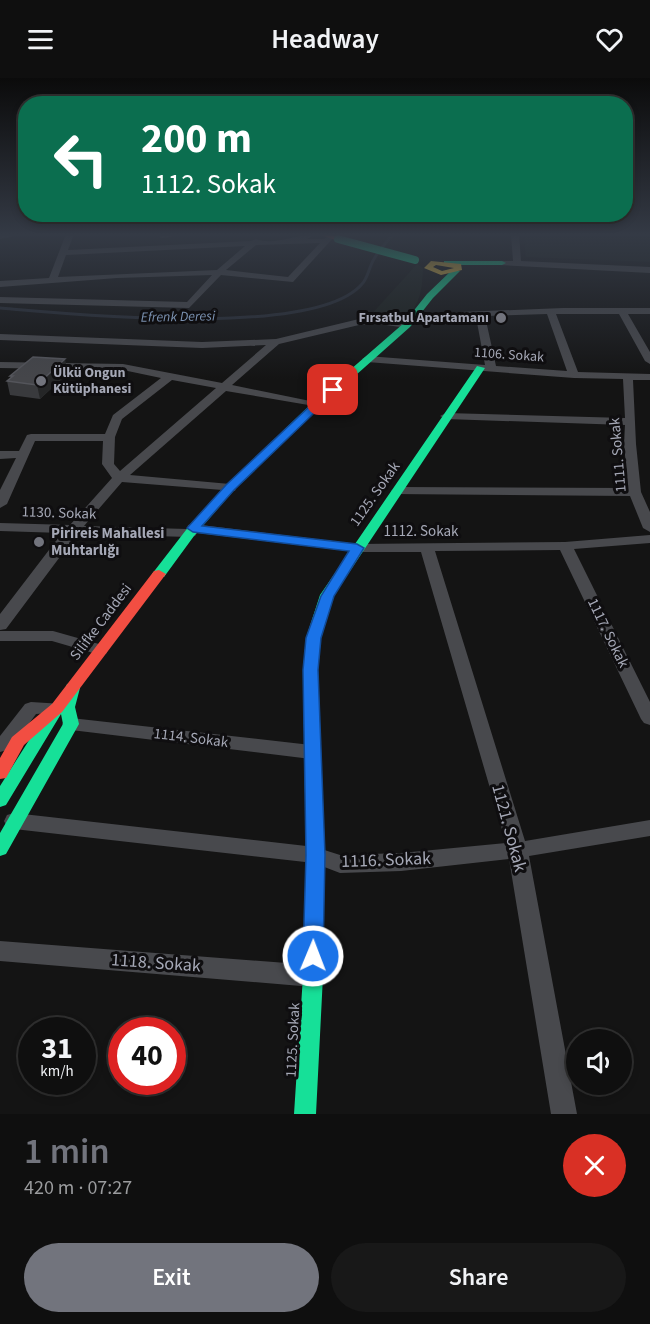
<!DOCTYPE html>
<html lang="en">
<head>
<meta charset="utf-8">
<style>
	:root { --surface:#0f0f0f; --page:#181818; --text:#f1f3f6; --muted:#9b9c9e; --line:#2f2f2f; --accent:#72747d }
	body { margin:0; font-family:"Source Sans 3",sans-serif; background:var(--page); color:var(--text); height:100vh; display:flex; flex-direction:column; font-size:22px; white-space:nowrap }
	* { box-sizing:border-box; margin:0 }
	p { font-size:20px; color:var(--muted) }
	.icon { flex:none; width:33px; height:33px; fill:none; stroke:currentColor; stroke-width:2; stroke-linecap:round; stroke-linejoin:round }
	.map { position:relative; height:1036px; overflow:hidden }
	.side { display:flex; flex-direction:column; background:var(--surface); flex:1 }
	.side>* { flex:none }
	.banner { position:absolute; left:18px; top:18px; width:615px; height:126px; border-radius:24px; box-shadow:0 3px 9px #0003,0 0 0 2px var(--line); background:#0b6e4f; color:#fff; overflow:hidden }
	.tools { position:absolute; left:566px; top:951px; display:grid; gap:12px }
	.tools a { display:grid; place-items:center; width:66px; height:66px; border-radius:50%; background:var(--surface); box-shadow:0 3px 9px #0003,0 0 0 2px var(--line); font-size:30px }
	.speed { position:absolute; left:18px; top:939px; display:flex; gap:12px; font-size:30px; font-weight:700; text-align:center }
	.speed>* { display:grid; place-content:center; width:78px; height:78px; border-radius:50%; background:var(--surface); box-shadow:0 3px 9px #0003,0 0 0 2px var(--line); line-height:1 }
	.speed small { font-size:15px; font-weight:400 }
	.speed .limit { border:9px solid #d22; background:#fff; color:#111 }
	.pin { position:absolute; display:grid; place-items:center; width:51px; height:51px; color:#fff; margin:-26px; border-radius:12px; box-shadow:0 3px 9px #0006 }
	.me { position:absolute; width:66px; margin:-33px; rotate:1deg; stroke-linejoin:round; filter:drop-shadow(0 0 4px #0008) }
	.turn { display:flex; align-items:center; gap:21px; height:126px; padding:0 24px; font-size:27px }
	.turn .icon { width:78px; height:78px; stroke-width:2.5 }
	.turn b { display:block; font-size:42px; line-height:51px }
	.round { display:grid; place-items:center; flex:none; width:63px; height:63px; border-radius:32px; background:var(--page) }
	.head { display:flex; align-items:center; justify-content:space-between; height:102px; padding:0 24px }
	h1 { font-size:36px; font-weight:600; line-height:45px; color:var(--accent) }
	.cta { display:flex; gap:12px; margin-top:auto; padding:12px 24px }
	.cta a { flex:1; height:69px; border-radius:36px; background:var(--accent); color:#fff; font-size:24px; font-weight:600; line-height:69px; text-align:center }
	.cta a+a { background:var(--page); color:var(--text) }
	header { display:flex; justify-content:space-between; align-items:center; height:78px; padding:0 24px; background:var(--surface); font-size:27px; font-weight:600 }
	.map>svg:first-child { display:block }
	.green { fill:#191e1a }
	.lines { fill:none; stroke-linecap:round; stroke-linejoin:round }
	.stream { stroke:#282d36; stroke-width:3 }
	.street { fill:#48494d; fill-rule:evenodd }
	.fast { fill:#16e098; fill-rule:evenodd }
	.slow { fill:#ffcf43; fill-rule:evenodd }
	.jam { fill:#f24e42; fill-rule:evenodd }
	.fast-bridge { stroke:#16e098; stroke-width:8 }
	.wall { fill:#393a3d }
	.shaded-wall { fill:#252627 }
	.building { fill:#45464a; stroke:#54555b; stroke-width:1.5 }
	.route { fill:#1a73e8; stroke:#114b97; stroke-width:1.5 }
	.poi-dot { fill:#72747d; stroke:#0f0e10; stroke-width:2 }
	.labels { text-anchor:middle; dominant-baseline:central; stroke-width:6; stroke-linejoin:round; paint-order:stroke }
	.far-water-label { font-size:14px; font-style:italic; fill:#7b92b1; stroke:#0f0e10 }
	.far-poi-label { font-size:14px; font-weight:bold; fill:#a5a8b6; stroke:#0f0e10; text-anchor:end }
	.far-street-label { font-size:14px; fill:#a5a8b6; stroke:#0f0e10 }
	.street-label { font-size:15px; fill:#a5a8b6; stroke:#0f0e10 }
	.poi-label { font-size:15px; font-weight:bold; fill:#a5a8b6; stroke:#0f0e10; text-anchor:start }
	.near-street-label { font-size:18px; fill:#a5a8b6; stroke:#0f0e10 }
</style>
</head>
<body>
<header><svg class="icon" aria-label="menu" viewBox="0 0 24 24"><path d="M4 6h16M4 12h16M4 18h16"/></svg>Headway<svg class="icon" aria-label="heart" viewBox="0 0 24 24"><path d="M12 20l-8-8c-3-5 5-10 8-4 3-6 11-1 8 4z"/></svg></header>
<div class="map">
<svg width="650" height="1036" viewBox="0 0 650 1036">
	<rect width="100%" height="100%" fill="#141414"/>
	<path class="green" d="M523,156H650V184L526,179Z
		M417,186L423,190C423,207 420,233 402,241C392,245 378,241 368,240Z"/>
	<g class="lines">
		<path class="stream" d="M0,230C71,236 315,261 362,206C368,200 369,189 374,181C379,172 387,164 393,156"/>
		<path class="street" d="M25,156L0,161V157Z
			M66,156H74L68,172L251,163L256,161C274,168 297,156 316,156L307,161H324L330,157L334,159L293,204L221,197L189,230L0,225V219L187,224L212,197L117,200L0,209V203L49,200ZM320,165L288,199L226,192L256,167ZM245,168L217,192L58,199L66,177Z
			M160,156H190L163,160H160Z
			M511,156H519L521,183L650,189V195L499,187V183H513Z
			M563,230H650V236H628L650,274V286L645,283L619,236H556L578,294L650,296V302H633L636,366L641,414L650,434V454L643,450L630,418L392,416L391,413L397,409L628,410L624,366L625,347L446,341L440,338L446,335L625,340L623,301L574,300L367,284L362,281L367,278L485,287L476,239L438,240L433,237L435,235ZM547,236L567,293L496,288L485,238Z
			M379,240L407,244L412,247L407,250L379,246L359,247L279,266L232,307L320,325V329L226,313L130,397L230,406L236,410L235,413L122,404L84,448L187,451L188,447L193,446L357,466L565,464L650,457V465L574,471L650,624V647L644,645L641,641L560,472L435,473L525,763L650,742V758L529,778L577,1036H551L509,781L401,793L340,795L314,785L14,751L7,749L4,743L7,737L14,735L315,769L340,777L401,775L506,765L421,474H357L197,455L195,458L190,459L77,456L6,551L0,552V536L62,455L0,453V445L70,447L112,400L102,386L103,363H35L7,426L0,430V412L16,380L0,381V373H19L27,357L31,356H105L113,337L161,300L123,292L0,290V284L123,286L222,305L266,267L202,270L0,262V256L202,264L276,261L359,241ZM172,302L216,310L120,393L114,386L115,359L122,341Z
			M0,553H53L106,568L108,572L106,576L100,577L52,563H0Z
			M31,624L63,626L66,630L63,634L36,636L10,671L0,674V658L25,626Z
			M71,640L311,667L317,669L320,674L317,679L311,681L71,652L65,650L62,646L65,642Z
			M0,863L313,887L321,891L324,898L321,905L313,909L0,883Z"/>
		<path class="fast" d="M444,183H502L506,185L502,187H444Z
			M453,191L460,193L433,220L410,249L320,329L234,412L194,458L164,499H154L152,496L186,452L226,408L312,325L404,245L427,216Z
			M477,288L485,290L334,517L320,560L317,592L324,777L323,898L316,1036H294L303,898L306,777L303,592L306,560L320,517Z
			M72,605L77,606L80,610L75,629L79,646L6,776L0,778V755L63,646L61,636L6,727L0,729V708L52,626L60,625L67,606Z"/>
		<path class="slow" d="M431,183L461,186L462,192L441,197L424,190ZM436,187L454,190L442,193L433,189Z"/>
		<path class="jam" d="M318,156H330L341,161L338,163Z
			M159,492L166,496L62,634L24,667L6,700L0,701V680L12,659L52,626L154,493Z"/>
		<path class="fast-bridge" d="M338,161L415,182"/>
	</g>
	<path class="wall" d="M68,295L40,321L10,317L7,303L11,300L10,298Z"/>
	<path class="shaded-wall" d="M65,281L68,295L40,321L37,307Z"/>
	<path class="building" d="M33,279L65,281L37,307L7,303L13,298H10Z"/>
	<linearGradient id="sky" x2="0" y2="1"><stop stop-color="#0b0b0b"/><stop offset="0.52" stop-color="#343a45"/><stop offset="1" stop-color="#343a45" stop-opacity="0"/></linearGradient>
	<rect width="650" height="301" fill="url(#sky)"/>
	<path class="route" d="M330,309L338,312L234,412L202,448L357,466L364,470L334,518L321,560L318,592L325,777L323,878L320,884L313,887L306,884L303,878L306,777L303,592L306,560L321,518L349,473L193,454L187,450L226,407Z"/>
	<g class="poi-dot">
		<circle cx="501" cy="240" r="6"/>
		<circle cx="41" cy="303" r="6"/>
		<circle cx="39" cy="464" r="6"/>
	</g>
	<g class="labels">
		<g class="far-water-label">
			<text transform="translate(178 239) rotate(-1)">Efrenk Deresi</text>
		</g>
		<g class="far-poi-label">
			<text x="489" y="240">Fırsatbul Apartamanı</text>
			<text x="53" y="295" text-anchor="start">Ülkü Ongun<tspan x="53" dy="16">Kütüphanesi</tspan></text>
		</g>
		<g class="far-street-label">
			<text transform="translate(509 277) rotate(4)">1106. Sokak</text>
		</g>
		<g class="street-label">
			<text transform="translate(618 377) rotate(-95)">1111. Sokak</text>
			<text transform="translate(375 416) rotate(-55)">1125. Sokak</text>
			<text transform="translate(59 435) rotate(2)">1130. Sokak</text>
			<text x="421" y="453">1112. Sokak</text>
			<text transform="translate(101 544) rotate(-53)">Silifke Caddesi</text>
			<text transform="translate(608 555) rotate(64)">1117. Sokak</text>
			<text transform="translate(191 660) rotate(7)">1114. Sokak</text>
			<text transform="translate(293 962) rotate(-87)">1125. Sokak</text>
		</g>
		<g class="poi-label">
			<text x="51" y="455">Pirireis Mahallesi<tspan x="51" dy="17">Muhtarlığı</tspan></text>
		</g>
		<g class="near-street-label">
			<text transform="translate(509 750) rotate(75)">1121. Sokak</text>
			<text transform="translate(386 782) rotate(-2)">1116. Sokak</text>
			<text transform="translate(156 885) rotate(4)">1118. Sokak</text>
		</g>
	</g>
</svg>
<div class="tools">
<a><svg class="icon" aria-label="sound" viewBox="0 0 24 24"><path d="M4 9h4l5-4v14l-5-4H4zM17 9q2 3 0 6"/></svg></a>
</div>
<div class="speed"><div>31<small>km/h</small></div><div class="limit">40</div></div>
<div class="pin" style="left:333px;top:312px;background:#d93025"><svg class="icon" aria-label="arrive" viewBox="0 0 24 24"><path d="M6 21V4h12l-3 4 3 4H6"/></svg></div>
<svg class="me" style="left:313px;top:878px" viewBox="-20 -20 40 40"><circle r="17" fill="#1a73e8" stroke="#fff" stroke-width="3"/><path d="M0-11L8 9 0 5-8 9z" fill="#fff"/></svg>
<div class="banner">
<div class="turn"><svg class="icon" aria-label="left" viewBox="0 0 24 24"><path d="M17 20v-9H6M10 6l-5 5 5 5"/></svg><div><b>200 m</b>1112. Sokak</div></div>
</div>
</div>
<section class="side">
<div class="head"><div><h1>1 min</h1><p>420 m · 07:27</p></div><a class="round" style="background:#d93025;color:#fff"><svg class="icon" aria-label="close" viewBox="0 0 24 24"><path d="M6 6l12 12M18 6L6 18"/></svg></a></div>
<div class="cta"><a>Exit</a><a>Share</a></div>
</section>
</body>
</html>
